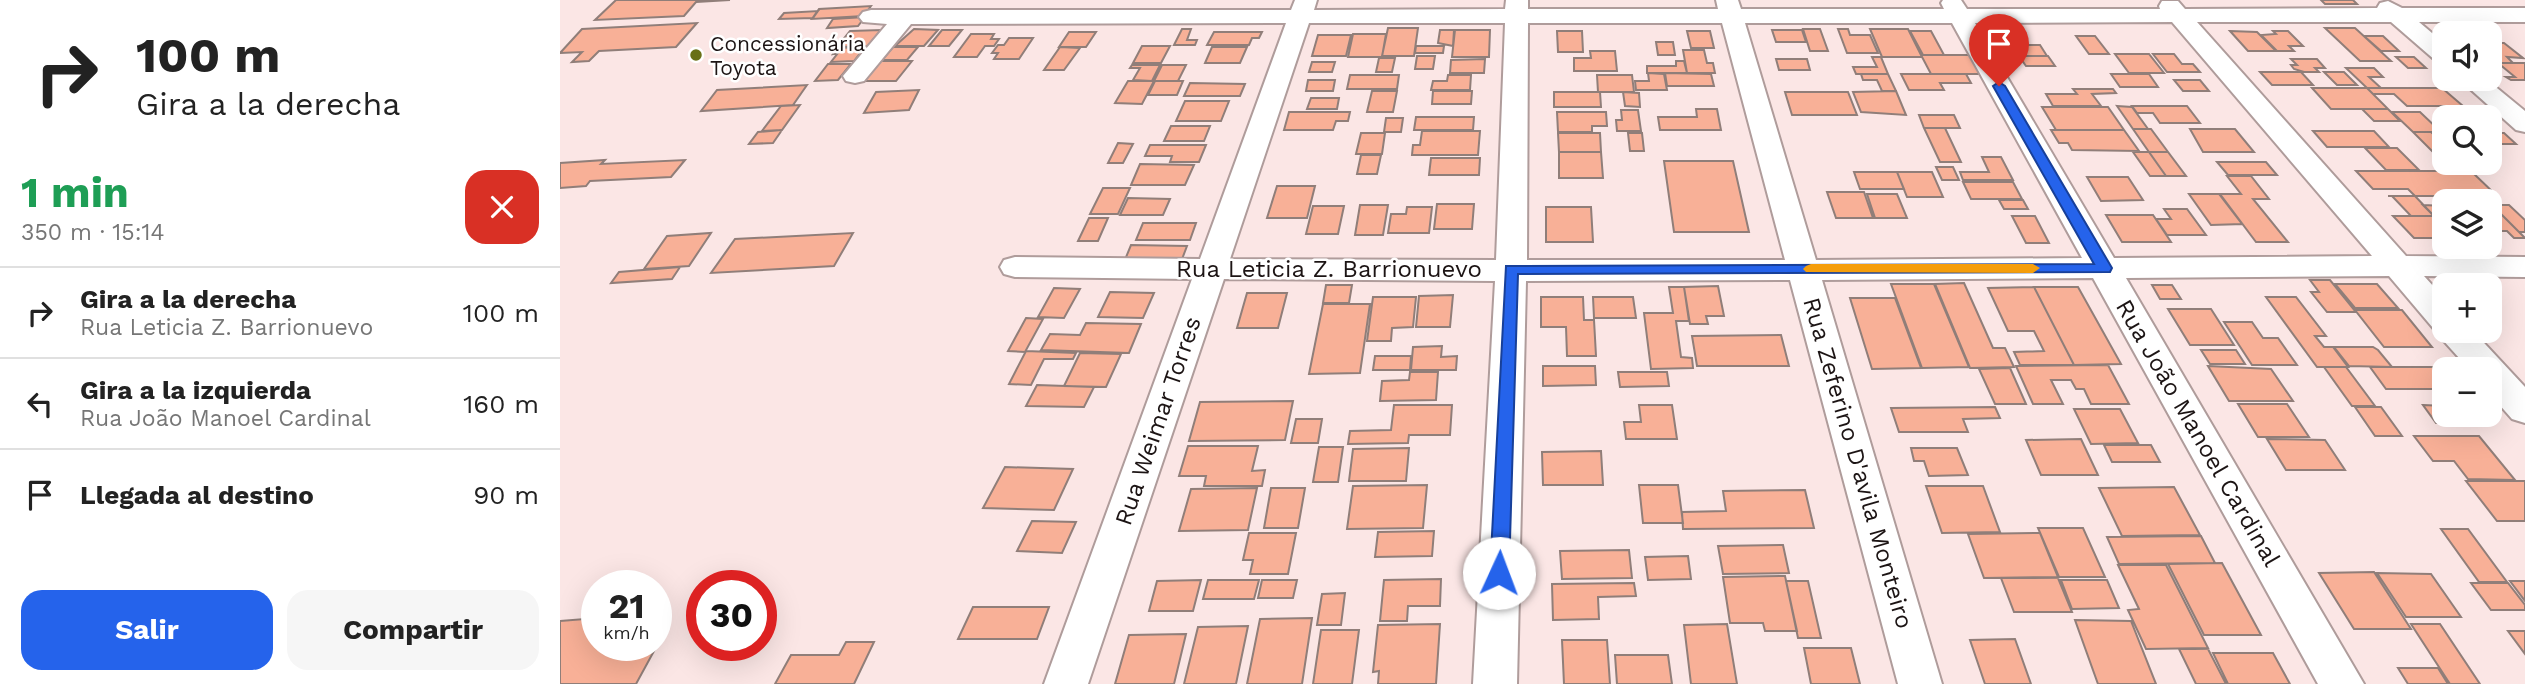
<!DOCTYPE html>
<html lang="es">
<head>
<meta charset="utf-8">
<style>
	:root { --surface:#fff; --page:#f6f6f6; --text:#222; --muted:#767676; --line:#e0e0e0; --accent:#2563eb }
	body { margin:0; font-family:"Work Sans",sans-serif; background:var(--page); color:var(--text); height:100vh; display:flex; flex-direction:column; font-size:26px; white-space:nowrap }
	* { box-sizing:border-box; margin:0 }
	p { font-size:23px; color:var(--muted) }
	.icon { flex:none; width:38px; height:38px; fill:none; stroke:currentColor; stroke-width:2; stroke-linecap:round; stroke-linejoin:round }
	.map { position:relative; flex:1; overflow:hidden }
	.drawer { display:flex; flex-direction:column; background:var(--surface); width:560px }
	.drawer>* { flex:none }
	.guide { background:#fff; color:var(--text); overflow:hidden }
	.controls { position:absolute; left:1872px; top:21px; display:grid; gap:14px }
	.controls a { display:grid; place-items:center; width:70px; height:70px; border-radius:14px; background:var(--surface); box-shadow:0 7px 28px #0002; font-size:35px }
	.speed { position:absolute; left:21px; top:570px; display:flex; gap:14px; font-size:35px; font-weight:700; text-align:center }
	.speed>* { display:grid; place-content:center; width:91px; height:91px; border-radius:50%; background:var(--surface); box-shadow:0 7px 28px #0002; line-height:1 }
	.speed small { font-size:18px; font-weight:400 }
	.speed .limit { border:10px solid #d22; background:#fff; color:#111 }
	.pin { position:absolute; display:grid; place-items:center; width:60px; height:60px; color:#fff; margin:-72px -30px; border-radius:50% 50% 50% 0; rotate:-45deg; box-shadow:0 0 7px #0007 }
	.pin .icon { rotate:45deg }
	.me { position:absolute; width:77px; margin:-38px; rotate:2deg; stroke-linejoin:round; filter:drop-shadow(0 0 5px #0008) }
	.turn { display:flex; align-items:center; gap:24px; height:147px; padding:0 21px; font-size:32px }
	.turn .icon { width:91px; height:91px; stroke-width:2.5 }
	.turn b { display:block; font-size:49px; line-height:60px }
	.round { display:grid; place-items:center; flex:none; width:74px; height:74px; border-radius:21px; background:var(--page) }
	.summary { display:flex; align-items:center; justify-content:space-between; height:119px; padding:0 21px }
	h1 { font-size:42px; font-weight:700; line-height:52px; color:#1e9e55 }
	.action { display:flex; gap:14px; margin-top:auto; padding:14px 21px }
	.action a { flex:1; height:80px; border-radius:21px; background:var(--accent); color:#fff; font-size:28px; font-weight:700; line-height:80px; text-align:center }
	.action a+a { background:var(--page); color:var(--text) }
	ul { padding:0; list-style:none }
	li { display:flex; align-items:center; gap:21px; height:91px; padding:0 21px; border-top:2px solid var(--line) }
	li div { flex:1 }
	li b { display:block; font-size:26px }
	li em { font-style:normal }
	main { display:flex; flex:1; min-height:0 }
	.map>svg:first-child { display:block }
	.building { fill:#f8b097; stroke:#907e79; stroke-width:2 }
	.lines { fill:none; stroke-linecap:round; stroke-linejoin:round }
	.minor-casing { stroke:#af9c9b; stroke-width:4 }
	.minor { fill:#fff; fill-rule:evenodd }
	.route { fill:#2563eb; stroke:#184099; stroke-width:2 }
	.slow { fill:#f59e0b }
	.poi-dot { fill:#697017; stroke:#fff; stroke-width:2.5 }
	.labels { text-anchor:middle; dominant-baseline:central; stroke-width:5; stroke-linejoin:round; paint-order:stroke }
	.far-poi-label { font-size:21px; fill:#1c1414; stroke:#fff; text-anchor:start }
	.street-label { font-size:24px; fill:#1c1414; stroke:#fff }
</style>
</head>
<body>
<main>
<section class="drawer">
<div class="guide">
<div class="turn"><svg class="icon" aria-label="right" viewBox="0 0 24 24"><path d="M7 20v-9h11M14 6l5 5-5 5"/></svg><div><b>100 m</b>Gira a la derecha</div></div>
</div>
<div class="summary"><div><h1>1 min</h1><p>350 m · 15:14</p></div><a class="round" style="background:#d93025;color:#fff"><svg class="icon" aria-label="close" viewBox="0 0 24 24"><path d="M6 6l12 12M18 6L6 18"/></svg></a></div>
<ul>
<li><svg class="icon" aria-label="right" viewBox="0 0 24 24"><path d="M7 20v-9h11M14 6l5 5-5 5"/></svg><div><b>Gira a la derecha</b><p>Rua Leticia Z. Barrionuevo</p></div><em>100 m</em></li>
<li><svg class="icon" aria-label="left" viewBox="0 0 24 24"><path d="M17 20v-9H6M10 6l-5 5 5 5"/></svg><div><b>Gira a la izquierda</b><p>Rua João Manoel Cardinal</p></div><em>160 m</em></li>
<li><svg class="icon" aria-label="arrive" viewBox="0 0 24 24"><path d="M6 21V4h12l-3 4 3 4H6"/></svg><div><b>Llegada al destino</b></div><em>90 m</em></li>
</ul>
<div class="action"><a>Salir</a><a>Compartir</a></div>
</section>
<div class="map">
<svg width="1965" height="684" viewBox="0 0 1965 684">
	<rect width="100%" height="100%" fill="#fbe6e5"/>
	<path class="building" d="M56,0H170L136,2L124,16L35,20Z
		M1761,0H1793L1797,4H1765Z
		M311,6L304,16L252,19L259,9Z
		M258,11L253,18L219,19L224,13Z
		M305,17L298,26L267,28L273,19Z
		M137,23L116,47L39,51L29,61L12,62L22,52L0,53L22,29Z
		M828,28H858L854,56H822Z
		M1765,28H1795L1831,61H1800Z
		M354,29L378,30L364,46H335Z
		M622,29H631L627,40H637L635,45H614Z
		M1243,29H1260L1268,51H1250Z
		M1278,29H1288L1290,35H1310L1318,53H1287Z
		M1310,29H1348L1362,57H1322Z
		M321,30L308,46L277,47L290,31Z
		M382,30H402L389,46H369Z
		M880,30H894L893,46L878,43Z
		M895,30H930L929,57H892Z
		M1212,30H1242L1246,42H1216Z
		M997,31H1022L1023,52H998Z
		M1127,31H1150L1154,48H1131Z
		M1350,31H1371L1384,55H1363Z
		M1670,31L1697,32L1716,51H1688Z
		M1713,31H1728L1743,46H1729L1734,51H1717L1701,35L1716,34Z
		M509,32H536L526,47H499Z
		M654,32H702L699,38H692L689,45H647Z
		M411,34H434L431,39H439L434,46H425L417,57H394Z
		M793,34H826L822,57H788Z
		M758,35H791L786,56H752Z
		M1516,36H1535L1549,54H1529Z
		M1804,36H1823L1839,51H1821Z
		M449,38H473L459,59H434L438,53H432L438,45H444Z
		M1096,42H1113L1115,55H1098Z
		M1930,43H1944L1963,58L1947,57L1953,63H1939L1930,55Z
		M1452,45H1480L1487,56H1459Z
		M582,46H610L601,63H573Z
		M856,46H884L883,53H855Z
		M305,47L294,61L271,62L278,53L273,54L277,48Z
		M333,47H358L347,60H322Z
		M500,47L520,48L504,70H484Z
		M652,47H687L680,63H645Z
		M1123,50H1144L1147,63H1153L1155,73H1127Z
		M1030,51H1055L1057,71H1014V58H1031Z
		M1555,54H1589L1604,73H1569Z
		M1593,54H1614L1622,64H1633L1640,72H1607Z
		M1361,55H1411L1421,74H1371Z
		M857,56H875L873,69H855Z
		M1459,56H1488L1495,66H1466Z
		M1312,57H1321L1328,74H1296L1293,67H1317Z
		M1836,57H1854L1866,68H1848Z
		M819,58H835L832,72H816Z
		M925,59L924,73H890L891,60Z
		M1216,59H1247L1250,70H1219Z
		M1731,59H1757L1765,68H1755L1759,72H1744L1734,69L1731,65H1737Z
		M318,61H352L336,81H302Z
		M1116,61H1124L1127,73H1087V66H1116Z
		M752,62H775L772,72H749Z
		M1938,63H1965V80H1951L1946,77H1955Z
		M268,64H291L278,80L255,81Z
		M572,65H600L592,81L573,80L580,68H570Z
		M602,65H626L618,81H594Z
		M1786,68H1814L1823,77H1809L1821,88H1807Z
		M1700,72H1741L1753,85H1712Z
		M1764,72H1784L1797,85H1777Z
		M1088,73L1104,74L1107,90H1076L1075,81H1089Z
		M1105,73L1151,74L1154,86H1107Z
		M1301,74H1328L1336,91H1322L1317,80H1303Z
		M1341,74H1406L1411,83H1380L1384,90H1349Z
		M1551,74H1589L1598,87H1560Z
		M790,75H839L837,89H787Z
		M888,75H911L910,90H871L873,81H887Z
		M1037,75H1072L1074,92H1038Z
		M748,80H775L773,91H746Z
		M1614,80H1640L1649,91H1623Z
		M568,81H594L582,104L555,103Z
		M595,81H623L617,95H588Z
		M630,83L685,84L680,96H624Z
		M247,85L233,105L141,111L157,90Z
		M1752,88H1807L1828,109H1771Z
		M1807,88H1882L1903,106H1847L1834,94H1813Z
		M1513,89H1553L1556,93L1532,94L1541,106H1493L1486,94H1517Z
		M359,90L349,110L304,113L316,92Z
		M812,91H837L833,112H807Z
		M873,91H912L911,104H872Z
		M1336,91L1346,115L1301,112L1293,92Z
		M994,92H1040L1041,107H994Z
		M1063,92L1079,93L1080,107L1065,106Z
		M1225,92H1288L1297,115H1232Z
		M751,98H779L777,109H747Z
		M625,101H669L661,121H616Z
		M240,105L222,130L202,131L221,106Z
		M1557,106L1572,107L1588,129H1573Z
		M1572,106H1627L1640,123H1600L1593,113H1577Z
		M1482,107H1548L1564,130H1496Z
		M1136,109H1157L1161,130H1100L1098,117H1137Z
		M1802,109H1828L1840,121H1814Z
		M1061,110H1078L1081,131H1057L1056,120H1062Z
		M729,112H790L788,121H776L773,130H724Z
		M997,112H1046L1047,126H1032V132H998Z
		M1832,112H1860L1881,132H1853Z
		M1359,115H1394L1400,128H1364Z
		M856,117H914L913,130H854Z
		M826,118H843L841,132H824Z
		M611,126H650L644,141H604Z
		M1364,128H1385L1401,162H1380Z
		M1573,129H1591L1608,152H1589Z
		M1630,129H1675L1694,152H1643Z
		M222,130L213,143L189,144L198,132Z
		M1491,130H1564L1579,151L1512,150L1508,143H1499Z
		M862,131H920L918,155H852L853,145H860Z
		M1753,131H1814L1829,147H1767Z
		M1853,132H1871L1885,145V153H1874Z
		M801,133H825L822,154H796Z
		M998,133H1040L1041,152H999Z
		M1068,133H1082L1084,151H1070Z
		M1930,133H1944L1956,144H1930Z
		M558,143L573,144L563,163H548Z
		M590,145H646L639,162H610L612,156H585Z
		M1805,148H1837L1859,170H1826Z
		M999,152H1041L1043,178H999Z
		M1573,152H1589L1606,176H1590Z
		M1589,152H1608L1626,176H1606Z
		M801,155H821L817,174H797Z
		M1422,157H1441L1453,180H1403L1400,172H1429Z
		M871,158H920L919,175H869Z
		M45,160L41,164L125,160L111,177L30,181L26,186L0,188V163Z
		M1104,161H1173L1189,232H1114Z
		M1657,162H1706L1717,175H1668Z
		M580,164L634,165L625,185H571Z
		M1376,167H1393L1399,180H1382Z
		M1796,171H1911L1937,196H1855L1848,189H1813Z
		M1294,172H1337L1344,189H1300Z
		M1337,172H1372L1383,197H1347Z
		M1667,176H1691L1709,199H1693L1728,242H1696L1660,194H1681Z
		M1527,177H1568L1583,200L1541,201Z
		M1403,182H1453L1462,199H1411Z
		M717,186H755L747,218H707Z
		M543,188H570L558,214H530Z
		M1267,192H1304L1313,218H1276Z
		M1307,194H1337L1347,218H1315Z
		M1629,194H1659L1682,224L1651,225Z
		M1828,196H1855L1874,216H1851L1832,196Z
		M568,198L610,199L603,215H560Z
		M1439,200H1463L1468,209H1444Z
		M877,204H914L912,229H874Z
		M800,205H828L823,235H795Z
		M1863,205L1885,206V227Z
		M1930,205H1932L1965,238H1954L1947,231H1939L1930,222Z
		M1932,205H1949L1965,220V232H1959Z
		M753,206H784L778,234H746Z
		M847,207H872L869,233H828L831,214H846Z
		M986,207H1031L1033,242H986Z
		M1604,209H1627L1646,235H1607L1596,219H1611Z
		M1546,215H1593L1611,242H1562Z
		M1452,216H1475L1489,243H1466Z
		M1833,216H1874L1885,228V238H1854Z
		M529,218H548L538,241H518Z
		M583,223H636L630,240H576Z
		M151,233L129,266L84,269L107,236Z
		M293,233L274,266L151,273L175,239Z
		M571,245L627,246L619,267H562Z
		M120,267L112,279L51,283L59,272Z
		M1750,280H1770L1796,312H1767L1751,292H1759Z
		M1404,283L1433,348H1445L1454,367L1410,368L1375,284Z
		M1331,284H1374L1409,367L1362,368Z
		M1775,284H1817L1838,308H1795Z
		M766,285H792L789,303H763Z
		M1592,285H1612L1621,299H1600Z
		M1158,286L1164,316H1146L1148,324H1130L1124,287Z
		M1109,287H1124L1129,321H1116L1121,357L1132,358L1133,368L1091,369L1084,313H1113Z
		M1474,287L1514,365H1460L1454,352L1484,351L1474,331H1448L1428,288Z
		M1474,287H1518L1561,364L1514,365Z
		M494,288L520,289L504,318L478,317Z
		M550,292L594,293L583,318L538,317Z
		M687,293H727L718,328H677Z
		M893,295L890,327H856L859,296Z
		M813,297H856L853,327L832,328L831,341H807Z
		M981,297H1023L1024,320H1034L1036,356H1007L1006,327H981Z
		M1033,297H1073L1076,318H1034Z
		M1706,297H1736L1766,336H1755L1764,347H1773L1788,367H1757Z
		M1290,298H1335L1361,368L1312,369Z
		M763,304H810L800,373L749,374Z
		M1608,309H1651L1674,345H1630Z
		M1795,310H1842L1872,347H1824Z
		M466,318L483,319L465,352L448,351Z
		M1664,322H1692L1703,338H1718L1737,365H1692Z
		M526,323L581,324L569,353L481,350L490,334L520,335Z
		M1221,335L1229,366H1137L1132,336Z
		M882,346L881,357L897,356L896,370H851L853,347Z
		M1774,347H1813L1818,350L1832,367L1789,366Z
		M1641,350H1676L1685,364H1650Z
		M466,351L516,353L513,359H484L471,385L449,384Z
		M520,353L561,354L546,387L504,386Z
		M815,356H851L850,370H813Z
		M1548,365L1569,404H1531L1524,389H1516L1511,380H1491L1503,404H1473L1456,366Z
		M983,366H1035L1036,385L983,386Z
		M1648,366L1711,369L1733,401H1669Z
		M1764,367H1786L1815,406H1792Z
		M1810,367H1883L1885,389H1826Z
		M1450,368L1466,404H1435L1419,369Z
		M850,372H878L876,400L820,401L822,381L849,380Z
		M1058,372H1107L1109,386L1060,387Z
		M477,385L534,387L524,407L466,406Z
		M733,401L725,440L629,441L640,402Z
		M1678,404H1727L1749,437H1698Z
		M834,405H892L890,435H849L848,443L788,444L790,431L831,430Z
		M1079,405H1112L1117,439H1066L1064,422H1081Z
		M1863,405L1885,406V415H1919L1925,423H1876Z
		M1435,407L1440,418L1403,419L1408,432H1339L1331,408Z
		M1795,407H1821L1842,436H1815Z
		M1514,409H1560L1578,443L1531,444Z
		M736,419H762L758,443H731Z
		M1854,436H1919L1955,480L1908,479L1894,461H1873Z
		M1521,439L1538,475H1481L1466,440Z
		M1707,439L1765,440L1785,470H1726Z
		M1544,445H1591L1600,462H1552Z
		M628,446H698L692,471L705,470L702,486H644L646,476H619Z
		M759,447H783L778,482H753Z
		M849,448L846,481H789L793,449Z
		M1351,448H1397L1408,475L1369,476L1364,461H1354Z
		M1041,451L1043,485H983L982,452Z
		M445,467L513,469L494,510L423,508Z
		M1906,481H1965V521H1937Z
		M867,485L863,528L787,529L793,486Z
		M1079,485H1118L1123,523H1083Z
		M1366,486H1423L1440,532L1382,533Z
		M1614,487L1640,535L1562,536L1539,488Z
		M697,488L688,530L619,531L631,489Z
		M711,488H745L738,528H704Z
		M1245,490L1254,528L1123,529L1122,512L1166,511L1163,491Z
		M472,521L516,522L502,553L457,551Z
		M1478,528H1523L1545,577H1499Z
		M1881,529H1908L1947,582H1919Z
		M874,531L872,556L815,557L818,532Z
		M689,533H736L728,574H690L693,560H683Z
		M1480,533L1498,577L1424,578L1408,534Z
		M1641,536L1655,563L1559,564L1547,537Z
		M1223,545L1229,573L1163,574L1158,546Z
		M1069,550L1072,578L1002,579L1000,551Z
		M1128,556L1131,579L1088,580L1085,557Z
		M1662,563L1701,635H1644L1608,564Z
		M1558,565H1606L1648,648L1586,649L1568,610L1579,609Z
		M1814,572L1851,629H1794L1759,573Z
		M1817,573L1871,574L1901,617H1846Z
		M1225,576L1237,631H1205L1203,623H1170L1163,577Z
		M1441,578H1498L1512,612H1454Z
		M881,579L880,606H848L847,621H820L824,580Z
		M641,580L633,611H589L597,581Z
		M648,580H699L694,599H643Z
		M702,580H737L733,598H698Z
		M1501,580H1547L1559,608L1512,609Z
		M1226,581H1248L1261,638H1238Z
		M1950,581H1965V601Z
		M1074,583L1076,596L1038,597L1039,619L993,620L992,584Z
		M1911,583H1948L1965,605V610H1931Z
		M785,593L781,625H757L762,594Z
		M413,607H489L477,639H398Z
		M37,618V646H96V640H100L76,684H0V621Z
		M752,618L742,684H687L700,619Z
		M1515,620L1571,621L1596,684H1538Z
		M880,624L876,684H818L819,671L813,672L818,625Z
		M1167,624L1177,684H1131L1124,625Z
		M1851,624H1880L1920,684H1890Z
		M688,626L676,684H624L638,627Z
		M761,630H799L792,684H753Z
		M1948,631H1965V654Z
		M626,634L614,684H555L569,635Z
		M1455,639L1471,684H1425L1410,640Z
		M1002,640H1047L1050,684H1004Z
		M286,642H314L294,684H215L231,655H279Z
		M1244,648H1291L1300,684H1251Z
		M1619,649H1648L1666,684H1636Z
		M1653,653H1713L1730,684H1668Z
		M1055,655H1108L1112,684H1057Z
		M1838,668H1878L1888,684H1848Z"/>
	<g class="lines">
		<g class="minor-casing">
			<path id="minor" d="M735,0H757L754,10L945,9L946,0H968V9H1158L1156,0H1178L1181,9H1384L1381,3L1383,0H1401L1407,9H1600L1599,6L1602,1H1618L1625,9L1817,8L1820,3L1828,1L1842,8H1965V22H1859L1885,44V63L1876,61L1831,22H1637L1846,256L1965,257V277L1864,276L1885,299V331H1913L1965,387V423L1952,419L1930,394V369H1909L1882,339L1879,329L1873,328L1829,276L1566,278L1804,684H1758L1533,278L1262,280L1382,684H1338L1230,280L966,281L957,684H913L935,281L664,279L528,684H484L632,279L455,277L444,274L440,267L444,260L455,257L640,259L726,23L351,24L304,81L295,83L286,81L283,76L327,24L303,22L299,17L303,12L311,10H731ZM1612,22L1812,256L1554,258L1415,23ZM749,23H945L936,260L670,259ZM968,23H1162L1225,260H967ZM1185,23H1392L1522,258L1256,260Z
				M1899,79H1926L1965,111V132L1956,130Z"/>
		</g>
		<use href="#minor" class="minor"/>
	</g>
	<path class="route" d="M1439,82L1445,86L1552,268L1550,272L958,274L949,573L946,579L939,582L933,579L930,573L946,266L1534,264L1433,86Z"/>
	<path class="slow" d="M1251,264H1473L1480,268L1473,273L1246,272L1243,269L1246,266Z"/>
	<circle class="poi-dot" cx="136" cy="55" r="7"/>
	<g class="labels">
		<g class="far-poi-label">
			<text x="150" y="43">Concessionária<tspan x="150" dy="24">Toyota</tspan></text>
		</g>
		<g class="street-label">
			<text x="769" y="269">Rua Leticia Z. Barrionuevo</text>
			<text transform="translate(598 421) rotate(-71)">Rua Weimar Torres</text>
			<text transform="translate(1638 433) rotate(60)">Rua João Manoel Cardinal</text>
			<text transform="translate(1298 463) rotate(74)">Rua Zeferino D'avila Monteiro</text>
		</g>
	</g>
</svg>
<div class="controls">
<a><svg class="icon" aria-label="sound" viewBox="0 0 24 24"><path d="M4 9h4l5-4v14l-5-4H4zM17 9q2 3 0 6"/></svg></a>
<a><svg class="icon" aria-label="search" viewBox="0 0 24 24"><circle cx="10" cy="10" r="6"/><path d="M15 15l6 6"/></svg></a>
<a><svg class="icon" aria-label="layers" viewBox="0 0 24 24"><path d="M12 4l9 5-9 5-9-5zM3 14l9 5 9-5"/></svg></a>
<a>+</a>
<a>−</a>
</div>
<div class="speed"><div>21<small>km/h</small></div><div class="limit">30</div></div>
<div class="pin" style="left:1439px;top:86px;background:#d93025"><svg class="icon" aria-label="arrive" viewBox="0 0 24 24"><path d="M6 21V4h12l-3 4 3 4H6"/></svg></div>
<svg class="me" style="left:939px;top:573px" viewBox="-20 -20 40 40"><circle r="19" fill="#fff"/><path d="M0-13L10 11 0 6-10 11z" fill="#2563eb"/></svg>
</div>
</main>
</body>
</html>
